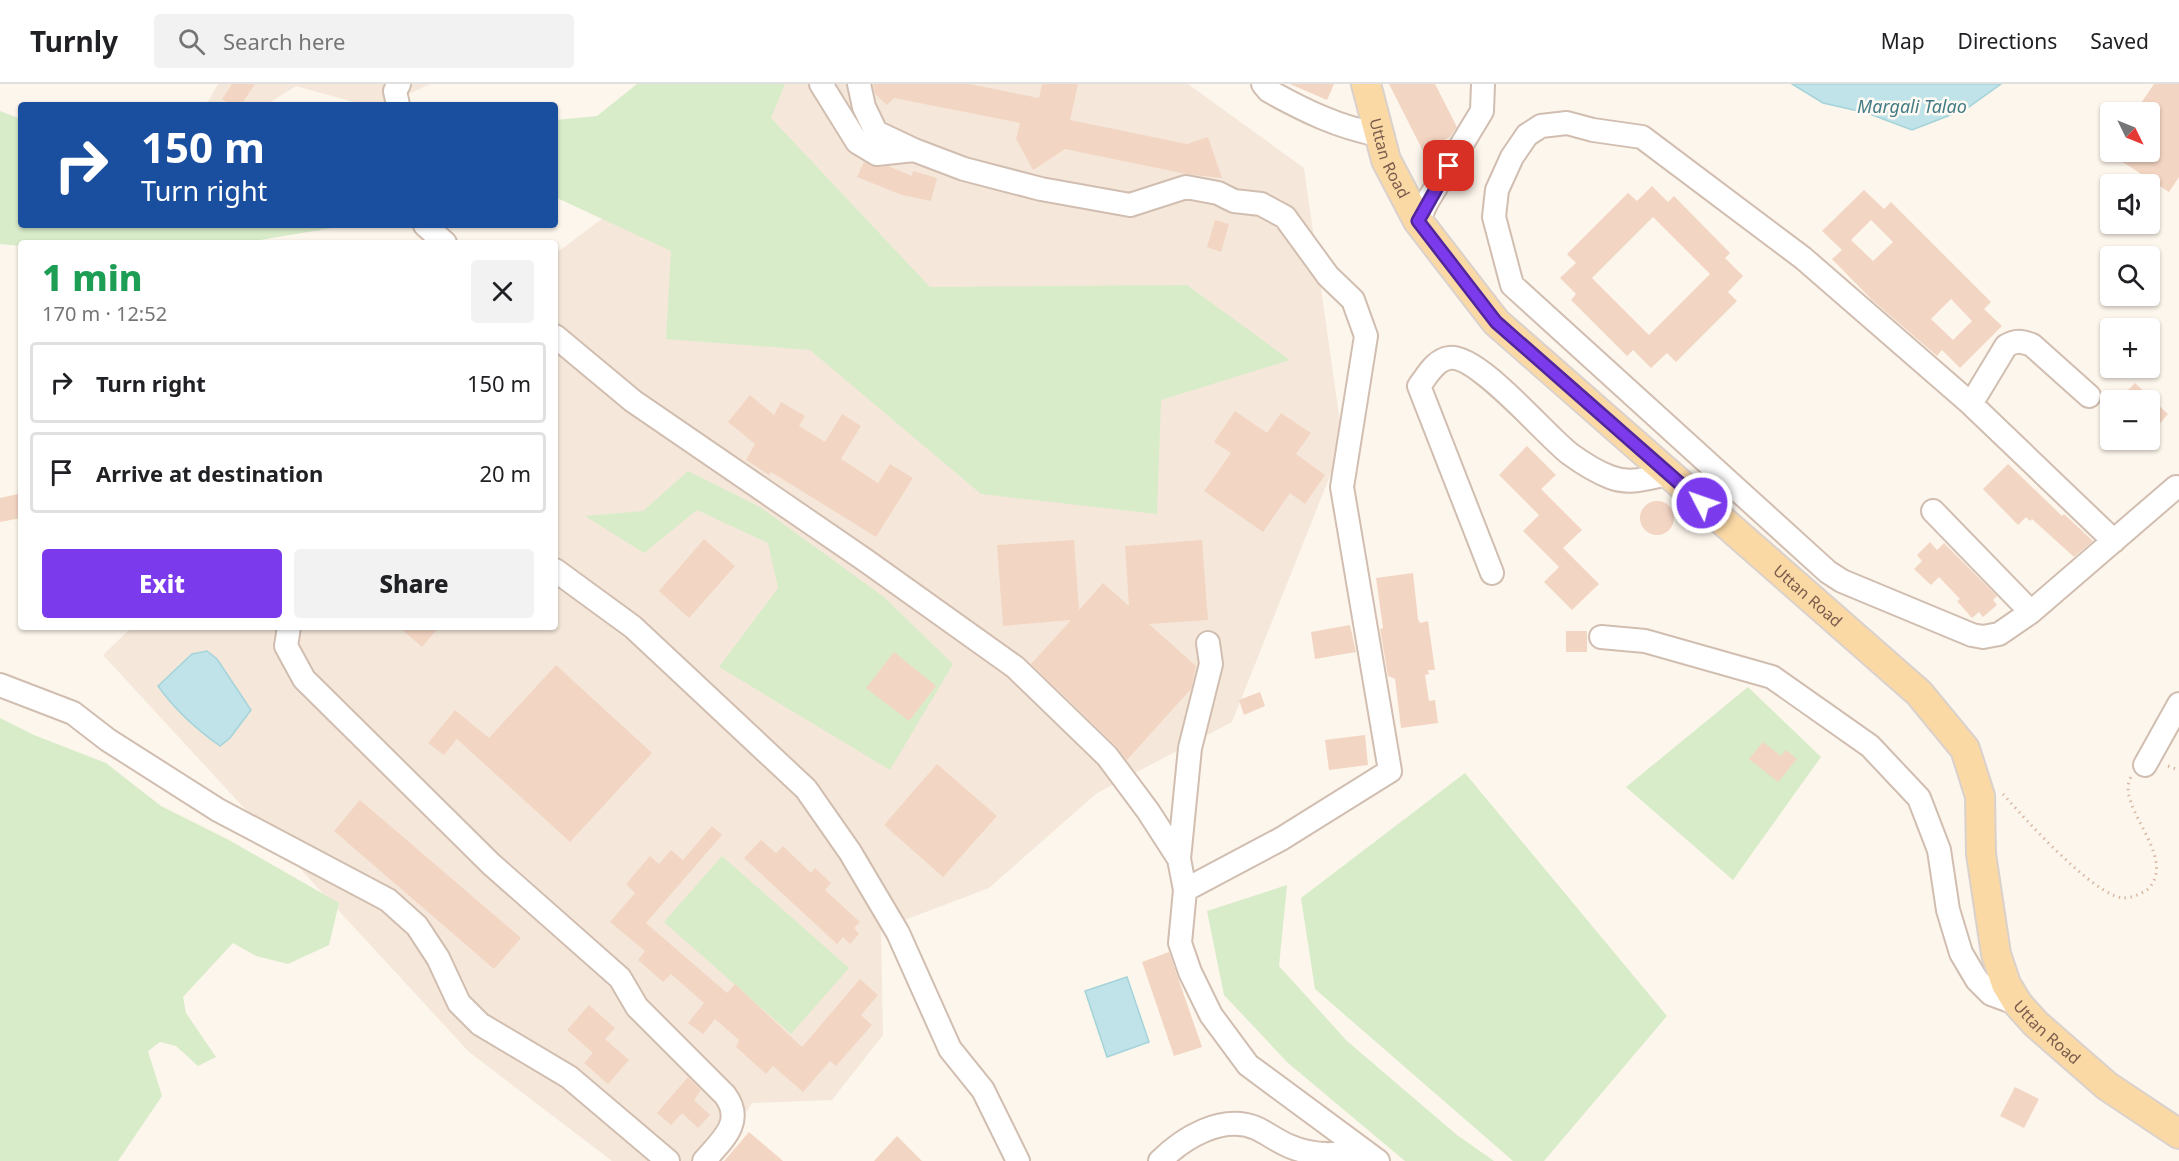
<!DOCTYPE html>
<html lang="en">
<head>
<meta charset="utf-8">
<style>
	:root { --surface:#fff; --page:#f2f2f2; --text:#202124; --muted:#757577; --line:#e0e0e0; --accent:#7c3aed }
	body { margin:0; font-family:"Noto Sans",sans-serif; background:var(--page); color:var(--text); height:100vh; display:flex; flex-direction:column; font-size:22px; white-space:nowrap }
	* { box-sizing:border-box; margin:0 }
	p { font-size:20px; color:var(--muted) }
	.icon { flex:none; width:33px; height:33px; fill:none; stroke:currentColor; stroke-width:2; stroke-linecap:round; stroke-linejoin:round }
	.map { position:relative; flex:1; overflow:hidden }
	.panel { position:absolute; left:18px; top:156px; width:540px; height:390px; display:flex; flex-direction:column; background:var(--surface); border-radius:6px; box-shadow:0 2px 4px #0004 }
	.panel>* { flex:none }
	.banner { position:absolute; left:18px; top:18px; width:540px; height:126px; border-radius:6px; box-shadow:0 2px 4px #0004; background:#1a4fa0; color:#fff; overflow:hidden }
	.needle { width:39px; rotate:133deg }
	.controls { position:absolute; left:2100px; top:18px; display:grid; gap:12px }
	.controls a { display:grid; place-items:center; width:60px; height:60px; border-radius:6px; background:var(--surface); box-shadow:0 2px 4px #0004; font-size:30px }
	.pin { position:absolute; display:grid; place-items:center; width:51px; height:51px; color:#fff; margin:-26px; border-radius:12px; box-shadow:0 3px 9px #0006 }
	.me { position:absolute; width:66px; margin:-33px; rotate:311deg; stroke-linejoin:round; filter:drop-shadow(0 0 4px #0008) }
	.turn { display:flex; align-items:center; gap:21px; height:126px; padding:0 24px; font-size:27px }
	.turn .icon { width:78px; height:78px; stroke-width:2.5 }
	.turn b { display:block; font-size:42px; line-height:51px }
	.round { display:grid; place-items:center; flex:none; width:63px; height:63px; border-radius:6px; background:var(--page) }
	.headline { display:flex; align-items:center; justify-content:space-between; height:102px; padding:0 24px }
	h1 { font-size:36px; font-weight:800; line-height:45px; color:#1e9e55 }
	.action { display:flex; gap:12px; margin-top:auto; padding:12px 24px }
	.action a { flex:1; height:69px; border-radius:6px; background:var(--accent); color:#fff; font-size:24px; font-weight:800; line-height:69px; text-align:center }
	.action a+a { background:var(--page); color:var(--text) }
	ul { padding:0; list-style:none }
	li { display:flex; align-items:center; gap:18px; height:81px; margin:0 12px 9px; padding:0 12px; border:3px solid var(--line); border-radius:6px }
	li div { flex:1 }
	li b { display:block; font-size:22px }
	li em { font-style:normal }
	header { display:flex; align-items:center; gap:36px; box-sizing:border-box; height:84px; padding:0 30px; background:var(--surface); border-bottom:2px solid var(--line) }
	header strong { font-size:28px }
	nav { display:flex; gap:33px; margin-inline-start:auto; font-size:21px }
	.search { width:420px; height:54px; background:var(--page); display:flex; align-items:center; gap:15px; box-sizing:border-box; padding:0 21px; border-radius:6px; color:var(--muted); font-size:22px }
	.map>svg:first-child { display:block }
	.residential { fill:#f5e8da }
	.green { fill:#d8ecc9 }
	.water { fill:#bfe3e8; stroke:#a5d3da; stroke-width:1.5 }
	.building { fill:#f3d5c3; fill-rule:evenodd }
	.lines { fill:none; stroke-linecap:round; stroke-linejoin:round }
	.minor-casing { stroke:#d1beb0; stroke-width:26 }
	.major-casing { stroke:#dad1cd; stroke-width:32 }
	.path { stroke:#d9b8a5; stroke-width:3; stroke-dasharray:1.5 4.5; stroke-linecap:butt }
	.minor { stroke:#fff; stroke-width:22 }
	.major { stroke:#fbd9a5; stroke-width:28 }
	.route-casing { stroke:#51269a; stroke-width:15 }
	.route { stroke:#7c3aed; stroke-width:10 }
	.labels { text-anchor:middle; dominant-baseline:central; stroke-width:5; stroke-linejoin:round; paint-order:stroke }
	.street-label { font-size:16px; fill:#7a5c4d; stroke:#fffaf3 }
	.water-label { font-size:18px; font-style:italic; fill:#437c86; stroke:#fffaf3 }
</style>
</head>
<body>
<header>
<strong>Turnly</strong>
<div class="search"><svg class="icon" aria-label="search" viewBox="0 0 24 24"><circle cx="10" cy="10" r="6"/><path d="M15 15l6 6"/></svg>Search here</div>
<nav><a>Map</a><a>Directions</a><a>Saved</a></nav>
</header>
<div class="map">
<svg width="2179" height="1077" viewBox="0 0 2179 1077">
	<rect width="100%" height="100%" fill="#fdf6ec"/>
	<path class="residential" d="M218,0H430L386,21H364L296,2L266,21H206Z
		M782,0H1188L1304,84L1343,359L1232,638L1097,709L989,804L881,845L883,951L832,1016L752,1019L715,1077H612L469,968L103,571L132,543H555V170Z"/>
	<path class="green" d="M637,0H785L771,34L930,203L1187,201L1290,276L1161,316L1157,430L981,410L810,266L666,255L671,167L555,113V36L597,32Z
		M0,27L21,35V141H350L242,159H21V162L0,160Z
		M688,387L760,423L884,513L953,580L890,686L719,583L778,504L768,459L697,426L644,469L585,432L643,427Z
		M1748,603L1821,673L1733,796L1626,703Z
		M0,634L34,651L106,679L161,722L229,756L339,819L329,861L288,880L256,872L233,859L183,913L186,929L216,973L198,982L176,962L160,958L148,967L162,1012L118,1077H0Z
		M1465,689L1667,932L1544,1077H1513L1315,905L1301,814Z
		M722,772L849,884L791,950L664,838Z
		M1287,801L1279,882L1347,957L1457,1051L1494,1077H1405L1288,979L1224,911L1207,827Z"/>
	<path class="water" d="M1792,0H2001L1966,25L1912,46L1867,29L1823,19Z
		M207,567L217,575L251,626L230,654L220,662C196,645 175,626 158,602L192,570Z
		M1127,893L1149,958L1107,973L1085,907Z"/>
	<path class="building" d="M232,0H255L241,21H231L222,15Z
		M873,0H969L1039,14L1042,0H1078L1070,36L1187,60L1208,53L1222,94L1186,90L1065,65L1033,86L1016,55L1020,39L894,14L887,21L875,10Z
		M1290,0H1334L1327,16Z
		M1389,0H1435L1457,43L1450,53L1423,67Z
		M2154,0H2179V93L2169,108L2107,68H2150V28H2135Z
		M864,78L878,83L888,82L912,92L913,87L937,94L931,117L902,111L857,93Z
		M1652,102L1668,118L1674,112L1730,169L1725,174L1743,192L1728,208L1737,217L1676,278L1667,269L1651,284L1633,266L1627,272L1571,216L1576,210L1560,194L1576,179L1567,170L1628,109L1637,117ZM1653,133L1710,190L1649,251L1592,194Z
		M1864,106L1884,125L1891,118L1991,218L1984,225L2002,242L1960,284L1942,266L1937,272L1872,216L1832,175L1842,166L1822,147ZM1871,136L1893,158L1873,177L1851,156ZM1951,215L1972,237L1953,256L1931,235Z
		M1215,136L1229,140L1221,168L1207,163Z
		M2135,299L2168,330L2150,351V316H2118Z
		M750,311L774,331L781,318L805,332L799,342L825,358L842,330L861,342L841,375L878,399L890,380L913,394L876,453L771,388L769,391L746,376L755,360L728,338Z
		M1235,327L1267,349L1281,329L1311,349L1296,370L1325,391L1305,420L1290,409L1263,448L1204,407L1231,369L1214,358Z
		M1527,362L1556,391L1541,405L1582,446L1563,464L1599,500L1572,526L1544,498L1559,483L1523,447L1539,431L1499,391Z
		M2008,380L2062,432L2064,430L2093,457L2074,473L2032,435L2030,437L2026,433L2018,441L1983,405Z
		M18,410L21,434L0,438V414Z
		M1640 434a17 17 0 1 1 34 0a17 17 0 1 1-34 0Z
		M704,455L735,482L689,534L659,507Z
		M1074,456L1079,526L1103,499L1129,522L1125,462L1202,456L1208,536L1149,540L1196,582L1191,605L1127,676L1116,662L1031,580L1071,536L1003,542L997,461Z
		M1930,458L1937,466L1944,459L1997,512L1993,516L1997,521L1983,533L1979,528L1972,534L1957,517L1960,515L1939,493L1931,501L1914,485L1922,477L1917,471Z
		M1413,489L1418,535L1420,539L1428,537L1435,586H1428L1429,590L1425,591L1429,617L1435,616L1438,639L1401,644L1395,595L1388,592L1380,545L1383,544L1376,494Z
		M1350,541L1356,568L1315,575L1311,548Z
		M399,543H439L422,563Z
		M1566,547H1587V568H1566Z
		M894,568L936,602L909,637L866,604Z
		M556,581L652,669L570,758L457,655L444,671L428,659L455,626L489,654Z
		M1260,608L1265,622L1244,631L1239,616Z
		M1365,651L1368,681L1329,686L1325,656Z
		M1763,658L1781,672L1786,666L1797,675L1778,698L1749,675Z
		M937,680L997,732L943,793L884,741Z
		M360,716L521,854L494,885L334,747Z
		M712,742L722,751L646,839L727,909L735,900L802,963L860,895L878,911L861,931L872,941L836,982L830,977L803,1008L773,982L766,990L736,963L739,956L715,935L703,950L688,939L704,919L671,890L663,898L638,876L645,867L610,838L635,809L626,800L650,772L659,780L671,766L683,776Z
		M761,756L776,769L783,762L811,789L815,784L831,799L825,806L860,838L854,844L859,850L850,860L843,853L837,860L744,774Z
		M1169,868L1202,963L1174,972L1142,878Z
		M589,921L615,944L605,955L629,976L608,1000L584,979L593,969L567,946Z
		M688,993L701,1006L694,1016L710,1031L698,1044L682,1029L671,1041L657,1029Z
		M2015,1003L2039,1015L2024,1044L2000,1032Z
		M749,1048L783,1077H724Z
		M897,1052L922,1077H874Z"/>
	<g class="lines">
		<g class="minor-casing">
			<path id="minor" d="M821,0L857,58L877,70L914,66
				M859,0L864,23L876,48L914,66L964,85L1041,105L1130,121L1186,103L1218,109L1234,117L1261,120L1285,133L1328,192L1353,216L1366,252L1342,403L1390,687L1281,755L1185,806
				M1263,0L1269,7C1305,27 1338,43 1379,51
				M398,21L395,7L399,0
				M1418,137L1427,118L1482,27L1483,0
				M425,141L445,159
				M555,252L633,317L865,476L1015,583L1107,672L1148,727L1179,775L1185,806L1180,859L1190,888L1211,931L1248,981L1378,1077
				M1971,320L2006,262C2016,256 2021,257 2032,261L2089,312
				M1933,427L2031,528
				M2114,457L1971,320L1803,174L1642,53L1593,46L1567,39L1541,42L1527,51L1512,73L1497,106L1494,133L1512,201L1828,488L1842,497L1972,551L1983,553L1999,550L2031,528L2176,403
				M555,486L633,543L806,705L850,768L898,849L950,965L983,1006L1018,1077
				M1492,489L1419,302C1427,292 1435,276 1449,274C1477,269 1545,351 1570,370C1581,378 1597,388 1610,393C1630,401 1648,394 1668,390
				M289,543L286,562L304,595L491,780L620,894L637,923L725,1011C745,1038 722,1056 704,1077
				M1601,553L1645,557L1772,593L1870,662L1919,714L1939,766L1948,826L1961,869L1977,896L1991,910L2018,920
				M0,601L73,629L108,656L218,726L388,816L417,842L438,874L459,919L480,940L569,993L668,1077
				M2145,681L2179,620
				M1179,775L1190,664L1211,580L1208,559
				M1160,1077C1183,1054 1222,1030 1256,1044C1267,1049 1277,1057 1289,1062C1312,1072 1338,1072 1361,1065"/>
		</g>
		<g class="major-casing">
			<g id="major">
				<path id="s1" d="M1366,0L1386,76L1418,137L1496,238L1919,609L1965,665L1980,712L1981,770L1996,870L2006,900L2018,920L2036,940L2107,1002L2179,1050"/>
			</g>
		</g>
		<path class="path" d="M2168,682L2179,686
			M2003,710C2024,734 2093,811 2123,814C2132,814 2141,810 2148,805C2179,773 2114,722 2131,693"/>
		<use href="#minor" class="minor"/>
		<use href="#major" class="major"/>
	</g>
	<g class="lines">
		<g class="route-casing">
			<path id="route" d="M1449,82L1418,137L1496,238L1702,419"/>
		</g>
		<use href="#route" class="route"/>
	</g>
	<g class="labels">
		<g class="street-label">
			<text stroke="none"><textPath href="#s1" startOffset="78">Uttan Road</textPath></text>
			<text stroke="none"><textPath href="#s1" startOffset="690">Uttan Road</textPath></text>
			<text stroke="none"><textPath href="#s1" startOffset="1214">Uttan Road</textPath></text>
		</g>
		<g class="water-label">
			<text x="1912" y="22">Margali Talao</text>
		</g>
	</g>
</svg>
<div class="controls">
<a><svg class="needle" viewBox="-14 -14 28 28"><path d="M0-13l5 13h-10z" fill="#e53935"/><path d="M0 13l5-13h-10z" fill="#757577"/></svg></a>
<a><svg class="icon" aria-label="sound" viewBox="0 0 24 24"><path d="M4 9h4l5-4v14l-5-4H4zM17 9q2 3 0 6"/></svg></a>
<a><svg class="icon" aria-label="search" viewBox="0 0 24 24"><circle cx="10" cy="10" r="6"/><path d="M15 15l6 6"/></svg></a>
<a>+</a>
<a>−</a>
</div>
<div class="pin" style="left:1449px;top:82px;background:#d93025"><svg class="icon" aria-label="arrive" viewBox="0 0 24 24"><path d="M6 21V4h12l-3 4 3 4H6"/></svg></div>
<svg class="me" style="left:1702px;top:419px" viewBox="-20 -20 40 40"><circle r="17" fill="#7c3aed" stroke="#fff" stroke-width="3"/><path d="M0-11L8 9 0 5-8 9z" fill="#fff"/></svg>
<div class="banner">
<div class="turn"><svg class="icon" aria-label="right" viewBox="0 0 24 24"><path d="M7 20v-9h11M14 6l5 5-5 5"/></svg><div><b>150 m</b>Turn right</div></div>
</div>
<section class="panel">
<div class="headline"><div><h1>1 min</h1><p>170 m · 12:52</p></div><a class="round"><svg class="icon" aria-label="close" viewBox="0 0 24 24"><path d="M6 6l12 12M18 6L6 18"/></svg></a></div>
<ul>
<li><svg class="icon" aria-label="right" viewBox="0 0 24 24"><path d="M7 20v-9h11M14 6l5 5-5 5"/></svg><div><b>Turn right</b></div><em>150 m</em></li>
<li><svg class="icon" aria-label="arrive" viewBox="0 0 24 24"><path d="M6 21V4h12l-3 4 3 4H6"/></svg><div><b>Arrive at destination</b></div><em>20 m</em></li>
</ul>
<div class="action"><a>Exit</a><a>Share</a></div>
</section>
</div>
</body>
</html>
